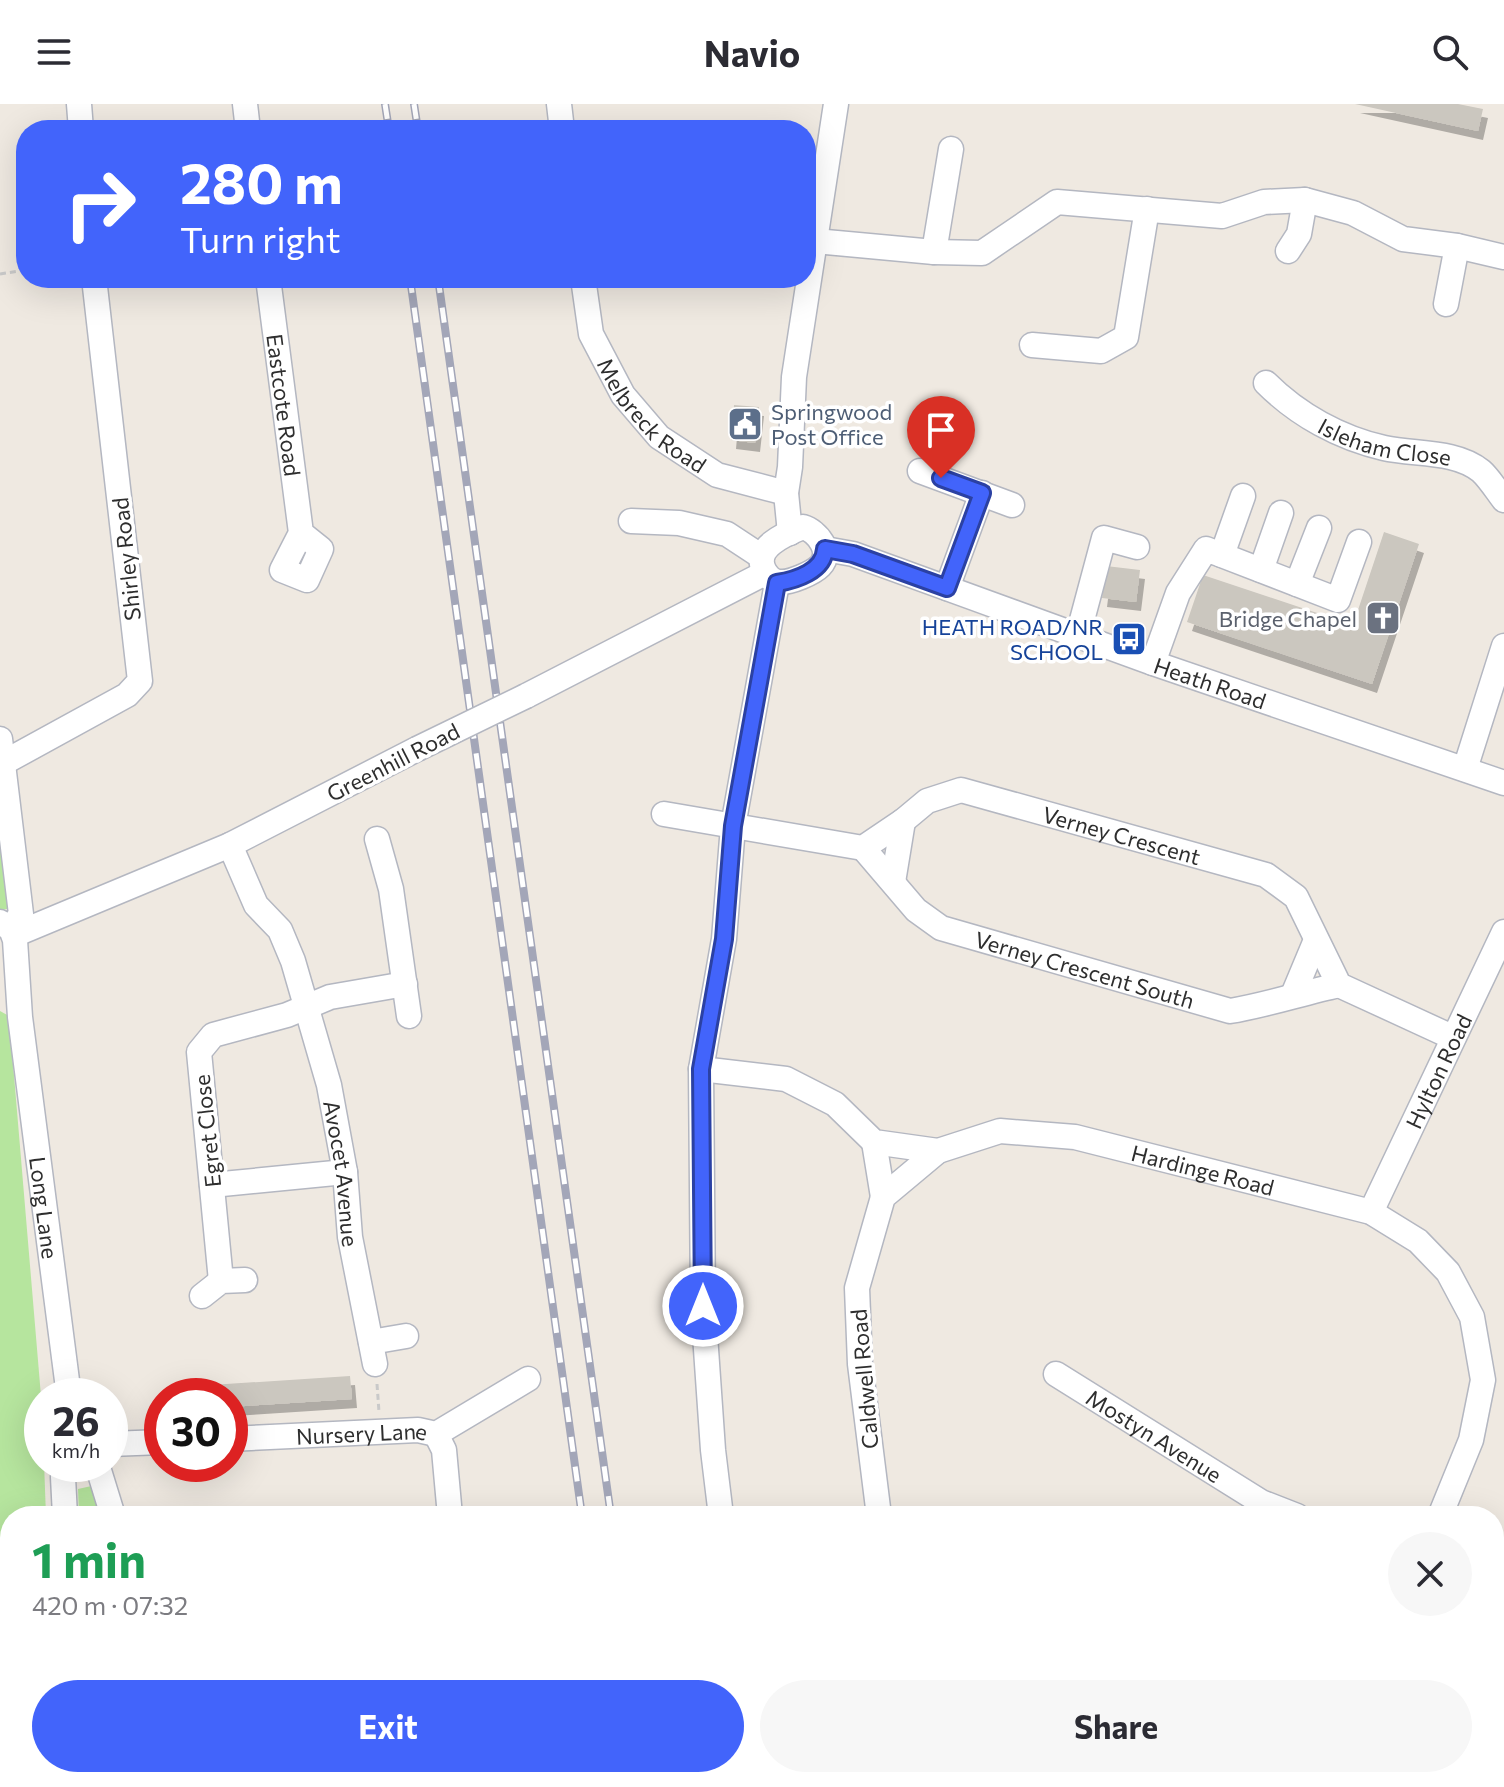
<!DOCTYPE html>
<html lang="en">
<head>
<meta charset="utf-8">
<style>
	:root { --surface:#fff; --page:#f7f7f7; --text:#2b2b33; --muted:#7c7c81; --accent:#4264fb }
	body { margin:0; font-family:Commissioner,sans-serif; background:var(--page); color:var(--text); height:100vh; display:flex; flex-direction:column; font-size:30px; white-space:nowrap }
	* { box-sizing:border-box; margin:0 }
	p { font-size:26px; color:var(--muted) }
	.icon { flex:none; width:44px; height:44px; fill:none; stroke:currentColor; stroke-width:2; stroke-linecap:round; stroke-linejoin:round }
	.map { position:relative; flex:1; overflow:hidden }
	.panel { position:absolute; left:0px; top:1402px; width:1504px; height:282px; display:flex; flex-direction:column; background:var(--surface); border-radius:32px 32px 0 0; box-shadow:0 8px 32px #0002 }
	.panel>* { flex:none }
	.hud { position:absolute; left:16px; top:16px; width:800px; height:168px; border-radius:32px; box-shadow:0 8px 32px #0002; background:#4264fb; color:#fff; overflow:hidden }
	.speed { position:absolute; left:24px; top:1274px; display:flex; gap:16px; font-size:40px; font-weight:700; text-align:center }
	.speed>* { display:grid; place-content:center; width:104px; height:104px; border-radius:50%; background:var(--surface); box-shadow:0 8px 32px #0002; line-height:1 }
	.speed small { font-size:20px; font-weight:400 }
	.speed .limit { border:12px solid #d22; background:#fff; color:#111 }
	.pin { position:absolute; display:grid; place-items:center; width:68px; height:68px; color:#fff; margin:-82px -34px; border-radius:50% 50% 50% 0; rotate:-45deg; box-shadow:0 0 8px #0007 }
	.pin .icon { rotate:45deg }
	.me { position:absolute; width:88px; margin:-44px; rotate:0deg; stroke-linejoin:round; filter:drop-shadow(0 0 6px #0008) }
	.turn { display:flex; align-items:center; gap:28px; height:168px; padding:0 32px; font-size:36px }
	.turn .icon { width:104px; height:104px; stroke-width:2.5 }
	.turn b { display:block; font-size:56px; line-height:68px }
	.round { display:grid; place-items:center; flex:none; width:84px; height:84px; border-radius:42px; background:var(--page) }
	.overview { display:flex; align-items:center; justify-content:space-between; height:136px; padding:0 32px }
	h1 { font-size:48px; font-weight:700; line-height:60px; color:#1e9e55 }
	.action { display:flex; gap:16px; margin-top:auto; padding:16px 32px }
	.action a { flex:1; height:92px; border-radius:48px; background:var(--accent); color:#fff; font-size:32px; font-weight:700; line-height:92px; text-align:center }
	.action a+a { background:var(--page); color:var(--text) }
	header { display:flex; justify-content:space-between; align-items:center; height:104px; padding:0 32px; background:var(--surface); font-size:36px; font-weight:700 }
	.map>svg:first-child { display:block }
	.green { fill:#b6e59e }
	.building { fill:#cbc7bf; filter:url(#shadow) }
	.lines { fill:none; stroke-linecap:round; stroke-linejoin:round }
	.minor-casing { stroke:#b4b7c1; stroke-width:27 }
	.path { stroke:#c9c9c9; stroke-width:3; stroke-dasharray:6 4; stroke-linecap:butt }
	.minor { stroke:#fff; stroke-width:24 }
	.rail-casing { stroke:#a3a6b8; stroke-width:8 }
	.rail { stroke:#fff; stroke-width:5; stroke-dasharray:15; stroke-linecap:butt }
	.minor-bridge-casing { stroke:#b4b7c1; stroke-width:27; stroke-linecap:butt }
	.minor-bridge { stroke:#fff; stroke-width:24 }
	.route-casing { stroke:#2b41a3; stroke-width:20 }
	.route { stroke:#4264fb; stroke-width:14 }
	.labels { text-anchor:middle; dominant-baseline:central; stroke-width:7; stroke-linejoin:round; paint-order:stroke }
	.street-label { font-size:22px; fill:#2e2e2e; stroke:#fff }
	.service-label { font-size:22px; fill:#4e5e75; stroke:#fff; text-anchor:start }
	.worship-label { font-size:22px; fill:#5b616d; stroke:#fff; text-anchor:end }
	.transit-label { font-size:22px; fill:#164399; stroke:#fff; text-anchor:end }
</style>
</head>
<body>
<header><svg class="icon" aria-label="menu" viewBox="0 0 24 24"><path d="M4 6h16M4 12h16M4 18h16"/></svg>Navio<svg class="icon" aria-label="search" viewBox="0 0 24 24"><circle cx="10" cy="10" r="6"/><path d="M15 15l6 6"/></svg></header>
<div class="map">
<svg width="1504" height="1683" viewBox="0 0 1504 1683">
	<defs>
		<filter id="shadow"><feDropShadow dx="5" dy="9" stdDeviation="0" flood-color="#0004"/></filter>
	</defs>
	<rect width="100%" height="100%" fill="#efe9e1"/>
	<path class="green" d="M0,700L13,804L0,806Z
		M0,907L9,912L42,1304L46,1412H10V1674H69L70,1683H0Z
		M96,1381L105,1412H79L78,1385Z
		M94,1674H130V1683H95Z"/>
	<path class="building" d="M1355,0H1458L1483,5L1478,27Z
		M734,301L759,303L755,339L731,336Z
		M1384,428L1419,440L1372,580L1187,518L1203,471L1353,521Z
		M1106,462L1140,466L1136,498L1102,494Z
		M350,1272L352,1295L230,1303V1292H182L181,1283Z"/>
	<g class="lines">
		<g class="minor-casing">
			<g id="minor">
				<path d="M79,0L81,26"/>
				<path d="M245,0L248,26"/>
				<path d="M559,0L562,26"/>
				<path d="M815,137L934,148L982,149L1057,98L1222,112L1264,98L1305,96L1353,109L1403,135L1457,142L1504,153"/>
				<path d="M1288,147L1299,130L1305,96"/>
				<path d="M934,148L951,45"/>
				<path id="s1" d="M268,174L301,429L282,466L307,476L321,445L301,429"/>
				<path id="s2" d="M583,174L591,230L623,291L659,333L717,371L786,389"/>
				<path d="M1446,200L1457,142"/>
				<path d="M1032,241L1101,247L1126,233L1147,105"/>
				<path id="s3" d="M1266,279C1298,311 1340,334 1384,344C1415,351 1455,346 1481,367C1489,374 1497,387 1504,396"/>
				<path d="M920,367L1012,401"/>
				<path d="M631,417L679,419L727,430L762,453"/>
				<path d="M803,423C817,427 834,448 820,462C813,469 790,479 780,478C773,478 769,474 765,468C751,444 785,430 803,423Z"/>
				<path d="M790,429L786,389L790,363L794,273L836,0"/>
				<path id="s4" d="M825,445L853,450L1153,559L1504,679"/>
				<path d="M1222,451L1243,392"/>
				<path d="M1261,466L1281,409"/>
				<path d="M1297,480L1319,424"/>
				<path d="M947,484L982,389"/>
				<path d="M1078,531L1104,434L1137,443"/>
				<path d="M1153,559L1178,489L1206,445L1338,496L1359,438"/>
				<path d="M526,592L765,469"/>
				<path d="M0,635L21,810L11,825"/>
				<path d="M3,659L127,591L140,577L94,174"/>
				<path d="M1465,665L1504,542"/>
				<path id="s5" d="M664,710L863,744L903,717L927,697L961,686L1266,771L1296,793L1339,881L1452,933"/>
				<path d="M377,735L391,785L409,912"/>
				<path id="s6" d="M230,741L256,801L280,826L293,857L329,981L345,1068L350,1133L375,1260"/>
				<path id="s7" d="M863,744L916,806L941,824L1230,907C1267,901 1302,889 1339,881"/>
				<path d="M893,778L903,717"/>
				<path id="s8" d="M0,818L11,825L15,836L20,913L69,1292"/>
				<path d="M14,831L230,741L417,645"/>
				<path d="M1293,891L1316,836"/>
				<path id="s9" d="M701,965L786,975L835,1000L874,1038L938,1047L1000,1027L1075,1033L1371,1108L1418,1137L1448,1168L1472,1213L1483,1276L1471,1336L1440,1412"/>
				<path d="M874,1038L883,1093"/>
				<path d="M212,1081L345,1068"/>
				<path id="s10" d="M1371,1108L1504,828"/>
				<path d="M221,1177L199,948L213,931L287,911L330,893L405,880"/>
				<path d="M202,1192L221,1177L245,1176"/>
				<path d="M371,1238L406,1232"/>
				<path id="s11" d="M1056,1270L1261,1398L1297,1412"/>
				<path d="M436,1330L444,1346L450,1412"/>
				<path id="s12" d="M230,1335L418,1326L436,1330L528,1275"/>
				<path d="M110,1340L162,1338"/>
				<path d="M65,1360L63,1373L65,1412"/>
				<path d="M97,1360L113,1412"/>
				<path d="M721,1412L713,1346L703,1202L701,965L724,835L733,722L777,479"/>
				<path d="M879,1412L860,1260L857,1184L883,1093L938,1047"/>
				<path d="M1494,1491L1504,1495"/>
				<path d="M1494,1662L1504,1644"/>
				<path d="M83,1674L84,1683"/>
				<path d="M137,1674V1683"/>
				<path d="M327,1674L328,1683"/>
				<path d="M470,1674V1683"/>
				<path d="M766,1674L767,1683"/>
				<path d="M924,1674L925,1683"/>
				<path d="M1106,1674L1107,1683"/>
				<path d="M1207,1674L1210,1683"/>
				<path d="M1328,1683L1332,1674"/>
				<path d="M1482,1683L1487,1674"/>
			</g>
		</g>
		<path class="path" d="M0,170L26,166
			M377,1280L379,1308"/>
		<use href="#minor" class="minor"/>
		<g class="rail-casing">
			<path id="rail" d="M385,0L389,26
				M414,0L418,26
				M410,174L582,1412
				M438,174L611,1412
				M618,1674L619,1683
				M648,1674L649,1683"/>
		</g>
		<use href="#rail" class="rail"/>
		<g class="minor-bridge-casing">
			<path id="minor-bridge" d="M417,645L526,592"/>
		</g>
		<use href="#minor-bridge" class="minor-bridge"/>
	</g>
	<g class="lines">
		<g class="route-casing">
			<path id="route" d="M703,1202L701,965L724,835L733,722L777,479C796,476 824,467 825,445L853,450L947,484L982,389L941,374"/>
		</g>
		<use href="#route" class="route"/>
	</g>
	<defs>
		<g id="civic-square" transform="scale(1.8)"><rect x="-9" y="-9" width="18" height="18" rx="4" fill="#5c6f8a" stroke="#fff"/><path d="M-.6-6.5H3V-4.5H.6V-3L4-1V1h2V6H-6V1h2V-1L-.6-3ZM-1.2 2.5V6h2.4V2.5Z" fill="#fff"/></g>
		<g id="church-square" transform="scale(1.8)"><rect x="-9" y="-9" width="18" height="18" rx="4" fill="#6b7280" stroke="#fff"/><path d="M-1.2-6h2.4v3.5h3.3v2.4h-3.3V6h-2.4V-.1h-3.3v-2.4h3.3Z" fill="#fff"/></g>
		<g id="bus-square" transform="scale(1.8)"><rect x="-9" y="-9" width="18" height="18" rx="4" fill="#1a4fb4" stroke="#fff"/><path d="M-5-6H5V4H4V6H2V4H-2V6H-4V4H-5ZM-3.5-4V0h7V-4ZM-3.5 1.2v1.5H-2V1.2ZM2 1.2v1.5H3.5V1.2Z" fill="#fff"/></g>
	</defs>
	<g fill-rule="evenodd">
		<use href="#civic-square" x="745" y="320"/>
		<use href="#church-square" x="1383" y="514"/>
		<use href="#bus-square" x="1129" y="535"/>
	</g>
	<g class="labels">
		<g class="street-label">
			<text stroke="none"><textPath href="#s1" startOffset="128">Eastcote Road</textPath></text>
			<text stroke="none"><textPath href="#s2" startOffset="160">Melbreck Road</textPath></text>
			<text stroke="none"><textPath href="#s3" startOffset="136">Isleham Close</textPath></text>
			<text transform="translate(126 455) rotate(-96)">Shirley Road</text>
			<text stroke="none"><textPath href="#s4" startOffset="408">Heath Road</textPath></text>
			<text transform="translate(393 658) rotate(-27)">Greenhill Road</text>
			<text stroke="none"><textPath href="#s5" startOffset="484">Verney Crescent</textPath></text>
			<text stroke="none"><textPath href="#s7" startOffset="262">Verney Crescent South</textPath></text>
			<text stroke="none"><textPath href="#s10" startOffset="156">Hylton Road</textPath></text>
			<text transform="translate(207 1027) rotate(-96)">Egret Close</text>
			<text stroke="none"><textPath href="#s9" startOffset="532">Hardinge Road</textPath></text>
			<text stroke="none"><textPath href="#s6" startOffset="352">Avocet Avenue</textPath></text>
			<text stroke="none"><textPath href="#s8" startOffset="294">Long Lane</textPath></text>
			<text transform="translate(864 1275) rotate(-95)">Caldwell Road</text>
			<text stroke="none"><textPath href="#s12" startOffset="132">Nursery Lane</textPath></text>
			<text stroke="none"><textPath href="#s11" startOffset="116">Mostyn Avenue</textPath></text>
		</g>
		<g class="service-label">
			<text x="771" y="307">Springwood<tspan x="771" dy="25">Post Office</tspan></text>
		</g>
		<g class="worship-label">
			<text x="1357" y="514">Bridge Chapel</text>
		</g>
		<g class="transit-label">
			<text x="1103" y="522">HEATH ROAD/NR<tspan x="1103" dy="25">SCHOOL</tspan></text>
		</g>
	</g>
</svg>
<div class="speed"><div>26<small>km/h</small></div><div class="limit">30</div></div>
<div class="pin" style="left:941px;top:374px;background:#d93025"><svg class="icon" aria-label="arrive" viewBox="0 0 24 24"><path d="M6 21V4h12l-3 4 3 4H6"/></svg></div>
<svg class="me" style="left:703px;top:1202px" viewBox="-20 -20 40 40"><circle r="17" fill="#4264fb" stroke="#fff" stroke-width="3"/><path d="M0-11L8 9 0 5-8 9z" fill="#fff"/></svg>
<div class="hud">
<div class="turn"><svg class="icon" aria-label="right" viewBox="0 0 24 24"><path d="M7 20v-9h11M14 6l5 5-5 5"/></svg><div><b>280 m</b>Turn right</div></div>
</div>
<section class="panel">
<div class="overview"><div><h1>1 min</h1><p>420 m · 07:32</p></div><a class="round"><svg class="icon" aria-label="close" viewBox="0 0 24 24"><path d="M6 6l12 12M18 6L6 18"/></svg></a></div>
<div class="action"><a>Exit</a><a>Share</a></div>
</section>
</div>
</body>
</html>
